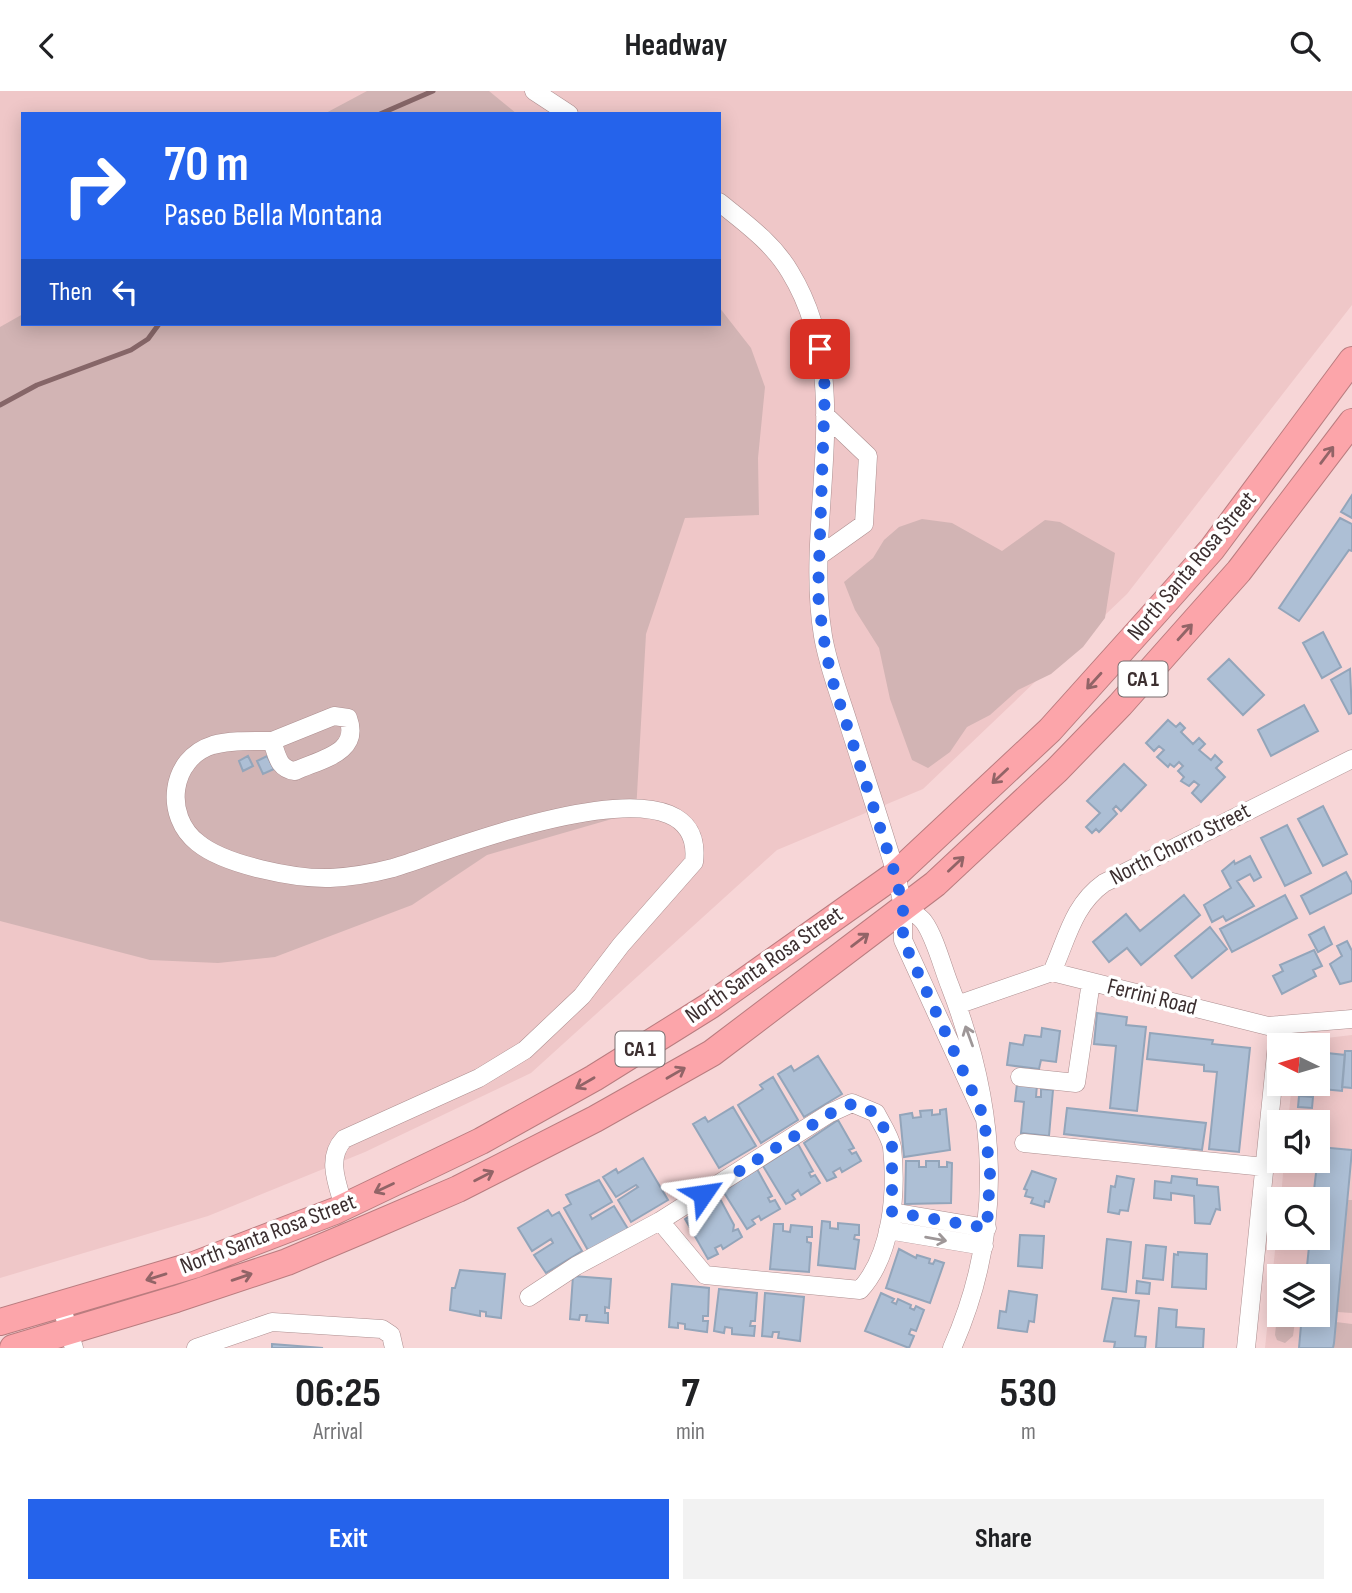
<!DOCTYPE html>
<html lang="en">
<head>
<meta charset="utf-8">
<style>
	:root { --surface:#fff; --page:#f2f2f2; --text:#202124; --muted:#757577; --accent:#2563eb }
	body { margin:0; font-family:"Sofia Sans Condensed",sans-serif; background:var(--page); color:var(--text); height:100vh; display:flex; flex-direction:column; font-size:26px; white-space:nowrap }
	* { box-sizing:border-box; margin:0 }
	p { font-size:23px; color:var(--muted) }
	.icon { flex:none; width:38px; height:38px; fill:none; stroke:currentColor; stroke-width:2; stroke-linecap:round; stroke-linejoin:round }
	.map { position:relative; height:1257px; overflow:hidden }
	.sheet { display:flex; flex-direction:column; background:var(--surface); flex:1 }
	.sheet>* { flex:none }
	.banner { position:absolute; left:21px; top:21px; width:700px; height:214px; border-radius:0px; box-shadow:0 4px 18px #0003; background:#2563eb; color:#fff; overflow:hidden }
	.needle { width:46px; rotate:275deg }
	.tools { position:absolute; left:1267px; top:942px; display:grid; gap:14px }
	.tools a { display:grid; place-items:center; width:63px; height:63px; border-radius:0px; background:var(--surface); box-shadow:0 4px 18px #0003; font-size:35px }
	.pin { position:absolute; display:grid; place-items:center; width:60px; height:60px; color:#fff; margin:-30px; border-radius:14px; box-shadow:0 4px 10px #0006 }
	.me { position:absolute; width:77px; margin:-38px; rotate:58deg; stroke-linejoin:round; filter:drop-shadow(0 0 5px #0008) }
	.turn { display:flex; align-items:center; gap:24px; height:147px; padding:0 28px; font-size:32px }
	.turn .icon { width:91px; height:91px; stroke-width:2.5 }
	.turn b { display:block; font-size:49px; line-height:60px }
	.then { display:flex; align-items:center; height:66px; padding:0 28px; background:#0003; gap:14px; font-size:26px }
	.eta { display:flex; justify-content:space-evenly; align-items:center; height:119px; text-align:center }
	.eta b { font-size:42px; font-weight:700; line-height:49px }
	.button { display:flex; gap:14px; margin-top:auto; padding:14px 28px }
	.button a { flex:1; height:80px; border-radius:0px; background:var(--accent); color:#fff; font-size:28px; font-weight:700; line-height:80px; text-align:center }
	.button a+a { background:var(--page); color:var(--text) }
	header { display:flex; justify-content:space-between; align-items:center; height:91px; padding:0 28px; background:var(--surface); font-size:32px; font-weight:700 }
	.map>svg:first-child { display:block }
	.built { fill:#efc7c8; fill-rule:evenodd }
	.green { fill:#d2b4b4 }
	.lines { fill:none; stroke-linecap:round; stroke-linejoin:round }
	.stream { stroke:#866668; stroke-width:5 }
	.building { fill:#adbfd5; stroke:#93a5ba; stroke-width:2 }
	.minor-casing { stroke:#ad8f90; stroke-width:19 }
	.highway-casing { stroke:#b97c7f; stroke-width:28 }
	.minor { stroke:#fff; stroke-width:18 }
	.highway { stroke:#fca5aa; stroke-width:26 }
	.oneway { stroke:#926467 }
	.oneway2 { stroke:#9e9798 }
	.route { stroke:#2563eb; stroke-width:12; stroke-dasharray:0 21.6 }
	.labels { text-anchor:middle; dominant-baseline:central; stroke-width:7; stroke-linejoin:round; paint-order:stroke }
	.shield { fill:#fff; stroke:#766d6e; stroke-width:2 }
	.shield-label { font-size:21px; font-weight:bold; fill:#3c2f30 }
	.street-label { font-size:23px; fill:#3c2f30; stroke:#fff }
</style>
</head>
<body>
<header><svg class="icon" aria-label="back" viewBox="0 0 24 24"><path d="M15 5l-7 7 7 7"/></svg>Headway<svg class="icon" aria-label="search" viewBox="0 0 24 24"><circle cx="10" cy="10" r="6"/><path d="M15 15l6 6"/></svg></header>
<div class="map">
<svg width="1352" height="1257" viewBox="0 0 1352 1257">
	<rect width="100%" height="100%" fill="#f7d6d7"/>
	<path class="built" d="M0,0H1352V214L1127,503L923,698L777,759L531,982L365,1061L208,1125L0,1187ZM23,23H719V233H23Z
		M1352,944V1257H1265L1279,1121V1146H1318V1108H1281L1284,1069H1318V1031H1288L1292,992H1318V954H1298L1301,950ZM1279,1185H1318V1223H1279Z"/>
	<path class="green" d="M367,0H489L517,23H324Z
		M719,216L751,257L765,296L758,367L759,424L685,427L646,543L636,721L487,764L412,814L275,866L218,872L150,869L0,830V236L23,223V233H719Z
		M922,428L952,432L1002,460L1045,429L1060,431L1115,462L1105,527L1083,556L1051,583L1018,599L990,624L967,636L950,661L928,677L912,669L890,608L879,557L855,519L844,491L873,467L884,449L899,436Z
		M1348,1109H1352V1222L1337,1221Z
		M1279,1204V1223H1296L1293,1245L1285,1252L1277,1249L1275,1244Z
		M1336,1231L1352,1233V1257H1333Z"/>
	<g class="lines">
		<path class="stream" d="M380,23L433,0
			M0,314L37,294L131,259L148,248L159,233"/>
	</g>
	<path class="building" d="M1352,404V427L1341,421Z
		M1340,427L1352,433V460L1349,459L1299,530L1279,517Z
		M1323,541L1341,576L1322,587L1303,552Z
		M1229,568L1264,604L1243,624L1208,588Z
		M1350,578L1352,622L1349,623L1331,589Z
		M1304,614L1318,640L1271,665L1258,639Z
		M1168,629L1176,636L1180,632L1185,637L1181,641L1193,653L1199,647L1205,653L1199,659L1211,669L1215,664L1222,671L1216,677L1225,686L1201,711L1192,702L1199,694L1194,690L1189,695L1181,690L1184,686L1178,680L1183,675L1179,671L1174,676L1170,673L1168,676L1157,666L1164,659L1159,655L1154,660L1146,652Z
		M248,665L253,675L243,680L239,670Z
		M267,665L274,678L263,683L257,670Z
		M1124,673L1146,694L1121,720L1116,715L1113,718L1117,723L1099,741L1096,738L1092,742L1086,736L1100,722L1087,710Z
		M1323,715L1347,763L1323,775L1298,728Z
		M1287,734L1311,782L1285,795L1261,747Z
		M1250,765L1261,786L1254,790L1250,783L1237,790L1254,815L1226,830L1223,825L1212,831L1204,814L1231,797L1222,780L1234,770L1235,773Z
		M1346,781L1352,792V802L1310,823L1301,805Z
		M1184,804L1200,824L1141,874L1127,857L1109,871L1093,851L1126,823L1140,840Z
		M1285,804L1297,827L1232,861L1220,838Z
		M1210,836L1227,858L1192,887L1175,865Z
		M1324,836L1332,853L1318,861L1309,844Z
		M1347,850L1352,860V890L1340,893L1330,873L1342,865L1337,855Z
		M1314,859L1322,875L1313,879L1316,885L1282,903L1273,885L1283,880L1280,874Z
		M1097,922L1127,926L1126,934L1146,936L1137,1020L1110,1017L1116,955L1094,953Z
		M1042,937L1060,940L1056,971L1041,969L1039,978L1007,974L1010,952L1023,954L1025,944L1041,946Z
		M1150,942L1213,949L1212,953L1250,957L1239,1061L1209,1058L1217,981L1204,980V974L1147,968Z
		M1345,960H1352V997L1342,996Z
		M1327,962L1345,964L1342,1000L1323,998Z
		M818,965L842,1003L804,1026L778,983L791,975L794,980Z
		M1318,965L1326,966L1323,1002L1304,1000L1305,992H1318Z
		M773,986L798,1029L761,1052L738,1014L763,998L760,994Z
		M1017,993L1037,994L1036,1006H1041V998L1053,999L1049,1045L1021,1042L1024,1011L1015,1010Z
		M1299,1005L1313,1006L1312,1017L1298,1016Z
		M733,1016L756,1055L719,1077L693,1033L705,1026L708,1031Z
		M1067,1017L1206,1032L1202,1059L1064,1043Z
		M946,1018L950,1059L904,1066L900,1024L912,1022L913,1027L921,1026L920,1020L932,1019V1024L940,1023V1019Z
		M838,1029L854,1057L849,1059L852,1063L856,1061L861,1070L842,1081L840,1077L833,1081L836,1086L827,1090L804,1052Z
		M798,1053L813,1080L809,1082L811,1086L815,1084L820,1092L801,1104L798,1099L792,1104L795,1108L786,1113L763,1075Z
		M1319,1056L1352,1059L1334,1252L1333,1257H1299L1302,1223H1318V1185H1306L1310,1146H1318V1108H1313Z
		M643,1067L668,1109L631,1131L618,1109L638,1096L636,1094L616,1106L603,1086L616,1078L618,1082Z
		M906,1070H919V1076H926V1070H939V1076H947V1071L952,1072L951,1112L905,1113Z
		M757,1078L772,1105L768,1107L770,1111L775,1109L780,1118L761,1129L759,1125L752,1129L755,1133L747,1138L723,1100Z
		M1032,1080L1056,1088L1049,1111L1045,1110L1044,1116L1031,1112L1033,1107L1025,1105L1027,1099L1024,1098Z
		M1117,1085L1134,1088L1128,1120L1120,1119L1119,1123L1108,1121L1111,1095L1115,1096Z
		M1172,1085L1197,1088V1094L1218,1096L1220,1119L1216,1118L1210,1133L1195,1132L1194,1105L1171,1102V1109L1154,1107L1155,1090L1171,1092Z
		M599,1089L612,1111L590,1124L592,1128L614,1115L628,1138L589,1161L564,1117L571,1113L566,1104Z
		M719,1106L734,1134L733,1140L738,1138L742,1146L723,1158L721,1154L715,1157L718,1163L708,1168L685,1128Z
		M548,1119L552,1125L559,1121L582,1160L546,1182L534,1164L553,1152L551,1148L532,1160L518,1137Z
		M822,1130L830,1131V1137L838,1138V1132L859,1134V1144H855L854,1148L859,1149L855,1178L818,1174Z
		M774,1133H783V1140L790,1141L791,1134L812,1136V1146H807V1151L811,1152L809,1181L770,1178Z
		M1020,1144L1044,1145L1042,1177L1018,1175Z
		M1107,1148L1131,1151L1126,1201L1102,1198Z
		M1146,1154L1166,1156L1163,1189L1143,1187Z
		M899,1158L916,1167L917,1164L930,1168L929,1172L933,1173L935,1169L944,1172L930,1212L886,1197Z
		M1178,1161L1207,1163L1206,1198L1172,1196L1174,1163L1178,1164Z
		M460,1179L505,1183L501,1227L486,1225V1221L480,1220V1225L450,1219L452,1197H455Z
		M573,1185L611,1188L609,1217L605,1216V1222H608V1232L586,1230L587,1224H580L579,1229L570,1228Z
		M1137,1190L1150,1192L1149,1203L1136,1202Z
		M672,1193L709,1197L708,1225H703V1230H708L707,1241L685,1238V1233L678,1232V1237L669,1236Z
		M719,1198L757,1202L755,1230H751L750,1235H755L754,1245L732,1243V1237L725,1236L724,1242L714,1240Z
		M1009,1200L1037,1204L1034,1231L1029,1230L1027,1241L998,1237L1000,1220L1006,1221Z
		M765,1202L804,1206L800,1250L778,1247L779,1241H773L772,1246L762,1245Z
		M881,1202L894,1208L892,1211L896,1213L898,1208L911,1214L910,1217L914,1219L916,1215L924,1219L916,1240L911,1238L909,1243L914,1245L909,1257L865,1240Z
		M1113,1207L1139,1210L1135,1245L1146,1246L1145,1257H1114L1115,1251L1104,1250Z
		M1159,1217L1177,1219L1176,1236L1204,1238L1203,1257H1156Z
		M272,1253L323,1257H272Z"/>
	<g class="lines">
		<g class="minor-casing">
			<path id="minor" d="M534,0L569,23
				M719,111C745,132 773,152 790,181C858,292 803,425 823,545C828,575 839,602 848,631C864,682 881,732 896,783L903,815V849L984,1026
				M819,465L864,433L868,365L825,324
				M272,650L334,625L348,627C361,662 321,668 295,680C278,678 277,664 272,650C253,650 231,649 213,654C170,667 163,725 198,752C225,774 295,788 330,787C350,786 374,782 393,777C444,762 708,654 694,771L621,854L582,905L525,959L479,987L344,1048C326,1067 337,1092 344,1116
				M903,815C910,820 920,825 924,831C935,846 943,878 950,895C997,1017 1006,1136 952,1257
				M1052,881C1067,848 1073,814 1104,792L1352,668
				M957,914L1052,881L1268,935L1352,928
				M1020,986L1076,992L1091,891
				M852,1012L876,1022C881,1032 890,1045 892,1056C897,1102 892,1164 860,1199L705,1184L660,1130L830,1022Z
				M1024,1052L1265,1076
				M892,1121L987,1137
				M888,1139L984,1155
				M529,1206L576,1175L660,1130
				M61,1214L74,1257
				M196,1257L272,1231L382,1238L391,1244L394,1257
				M1246,1257L1279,934"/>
		</g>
		<g class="highway-casing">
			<path id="highway" d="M0,1231L194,1174L335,1120L481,1050L594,987L711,914L896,783L1050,639L1156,521L1212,458L1352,269
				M13,1257L176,1208L287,1171L365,1138L458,1098L595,1028L712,962L935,793L1057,679L1120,614L1239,480L1352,331"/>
		</g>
		<use href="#minor" class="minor"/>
		<use href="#highway" class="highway"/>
	</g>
	<defs><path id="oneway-shaft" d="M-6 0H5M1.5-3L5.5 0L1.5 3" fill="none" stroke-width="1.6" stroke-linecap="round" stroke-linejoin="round" transform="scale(1.75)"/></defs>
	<g class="oneway">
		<use href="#oneway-shaft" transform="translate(1327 364) rotate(-53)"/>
		<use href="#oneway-shaft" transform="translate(1185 541) rotate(-48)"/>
		<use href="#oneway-shaft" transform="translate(1094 590) rotate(132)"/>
		<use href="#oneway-shaft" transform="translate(1000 685) rotate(137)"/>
		<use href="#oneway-shaft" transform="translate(956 773) rotate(-43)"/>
		<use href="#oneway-shaft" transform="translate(860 849) rotate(-37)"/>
		<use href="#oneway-shaft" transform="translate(676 982) rotate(-30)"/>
		<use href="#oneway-shaft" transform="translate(585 992) rotate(150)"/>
		<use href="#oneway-shaft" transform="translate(484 1085) rotate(-27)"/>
		<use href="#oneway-shaft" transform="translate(384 1097) rotate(155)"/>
		<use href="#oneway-shaft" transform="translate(156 1186) rotate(163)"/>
		<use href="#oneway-shaft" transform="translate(242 1186) rotate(-19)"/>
	</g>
	<g class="oneway2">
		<use href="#oneway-shaft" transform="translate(969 945) rotate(-110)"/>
		<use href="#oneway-shaft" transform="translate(936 1148) rotate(10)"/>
	</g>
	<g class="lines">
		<path class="route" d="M703,1103L831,1022L852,1013L876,1022L892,1053V1121L987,1137L990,1082L984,1026L903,849V815L895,783L831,585L823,544L818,503L825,297L820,258"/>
	</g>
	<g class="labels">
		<g class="shield">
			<rect x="1118.5" y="570.5" width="49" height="35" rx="5"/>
			<rect x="615.5" y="940.5" width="49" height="35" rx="5"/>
		</g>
		<g class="shield-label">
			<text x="1143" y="588">CA 1</text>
			<text x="640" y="958">CA 1</text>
		</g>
		<g class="street-label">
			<text transform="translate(1192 475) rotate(-50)">North Santa Rosa Street</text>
			<text transform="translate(1180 753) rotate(-27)">North Chorro Street</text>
			<text transform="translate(764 874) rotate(-35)">North Santa Rosa Street</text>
			<text transform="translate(1152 906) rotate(14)">Ferrini Road</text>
			<text transform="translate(268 1143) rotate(-21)">North Santa Rosa Street</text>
		</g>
	</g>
</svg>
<div class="tools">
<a><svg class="needle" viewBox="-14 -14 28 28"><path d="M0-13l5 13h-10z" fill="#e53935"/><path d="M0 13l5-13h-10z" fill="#757577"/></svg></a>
<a><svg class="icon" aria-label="sound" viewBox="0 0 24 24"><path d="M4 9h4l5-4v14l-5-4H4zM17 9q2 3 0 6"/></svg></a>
<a><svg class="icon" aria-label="search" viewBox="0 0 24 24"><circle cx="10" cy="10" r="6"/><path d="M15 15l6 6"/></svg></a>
<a><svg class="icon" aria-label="layers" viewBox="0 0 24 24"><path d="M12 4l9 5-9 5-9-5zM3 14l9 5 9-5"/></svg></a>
</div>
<div class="pin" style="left:820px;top:258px;background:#d93025"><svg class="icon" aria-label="arrive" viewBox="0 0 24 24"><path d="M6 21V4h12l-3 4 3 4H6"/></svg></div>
<svg class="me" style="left:703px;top:1103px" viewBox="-20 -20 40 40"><path d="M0-17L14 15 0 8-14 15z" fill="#2563eb" stroke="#fff" stroke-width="4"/></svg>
<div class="banner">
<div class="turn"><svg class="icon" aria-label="right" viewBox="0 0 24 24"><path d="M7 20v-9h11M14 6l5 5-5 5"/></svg><div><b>70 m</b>Paseo Bella Montana</div></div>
<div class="then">Then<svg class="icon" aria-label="left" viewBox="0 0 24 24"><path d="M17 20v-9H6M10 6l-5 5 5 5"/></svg></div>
</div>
</div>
<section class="sheet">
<div class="eta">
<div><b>06:25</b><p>Arrival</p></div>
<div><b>7</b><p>min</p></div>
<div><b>530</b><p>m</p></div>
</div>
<div class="button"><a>Exit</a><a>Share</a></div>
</section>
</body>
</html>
